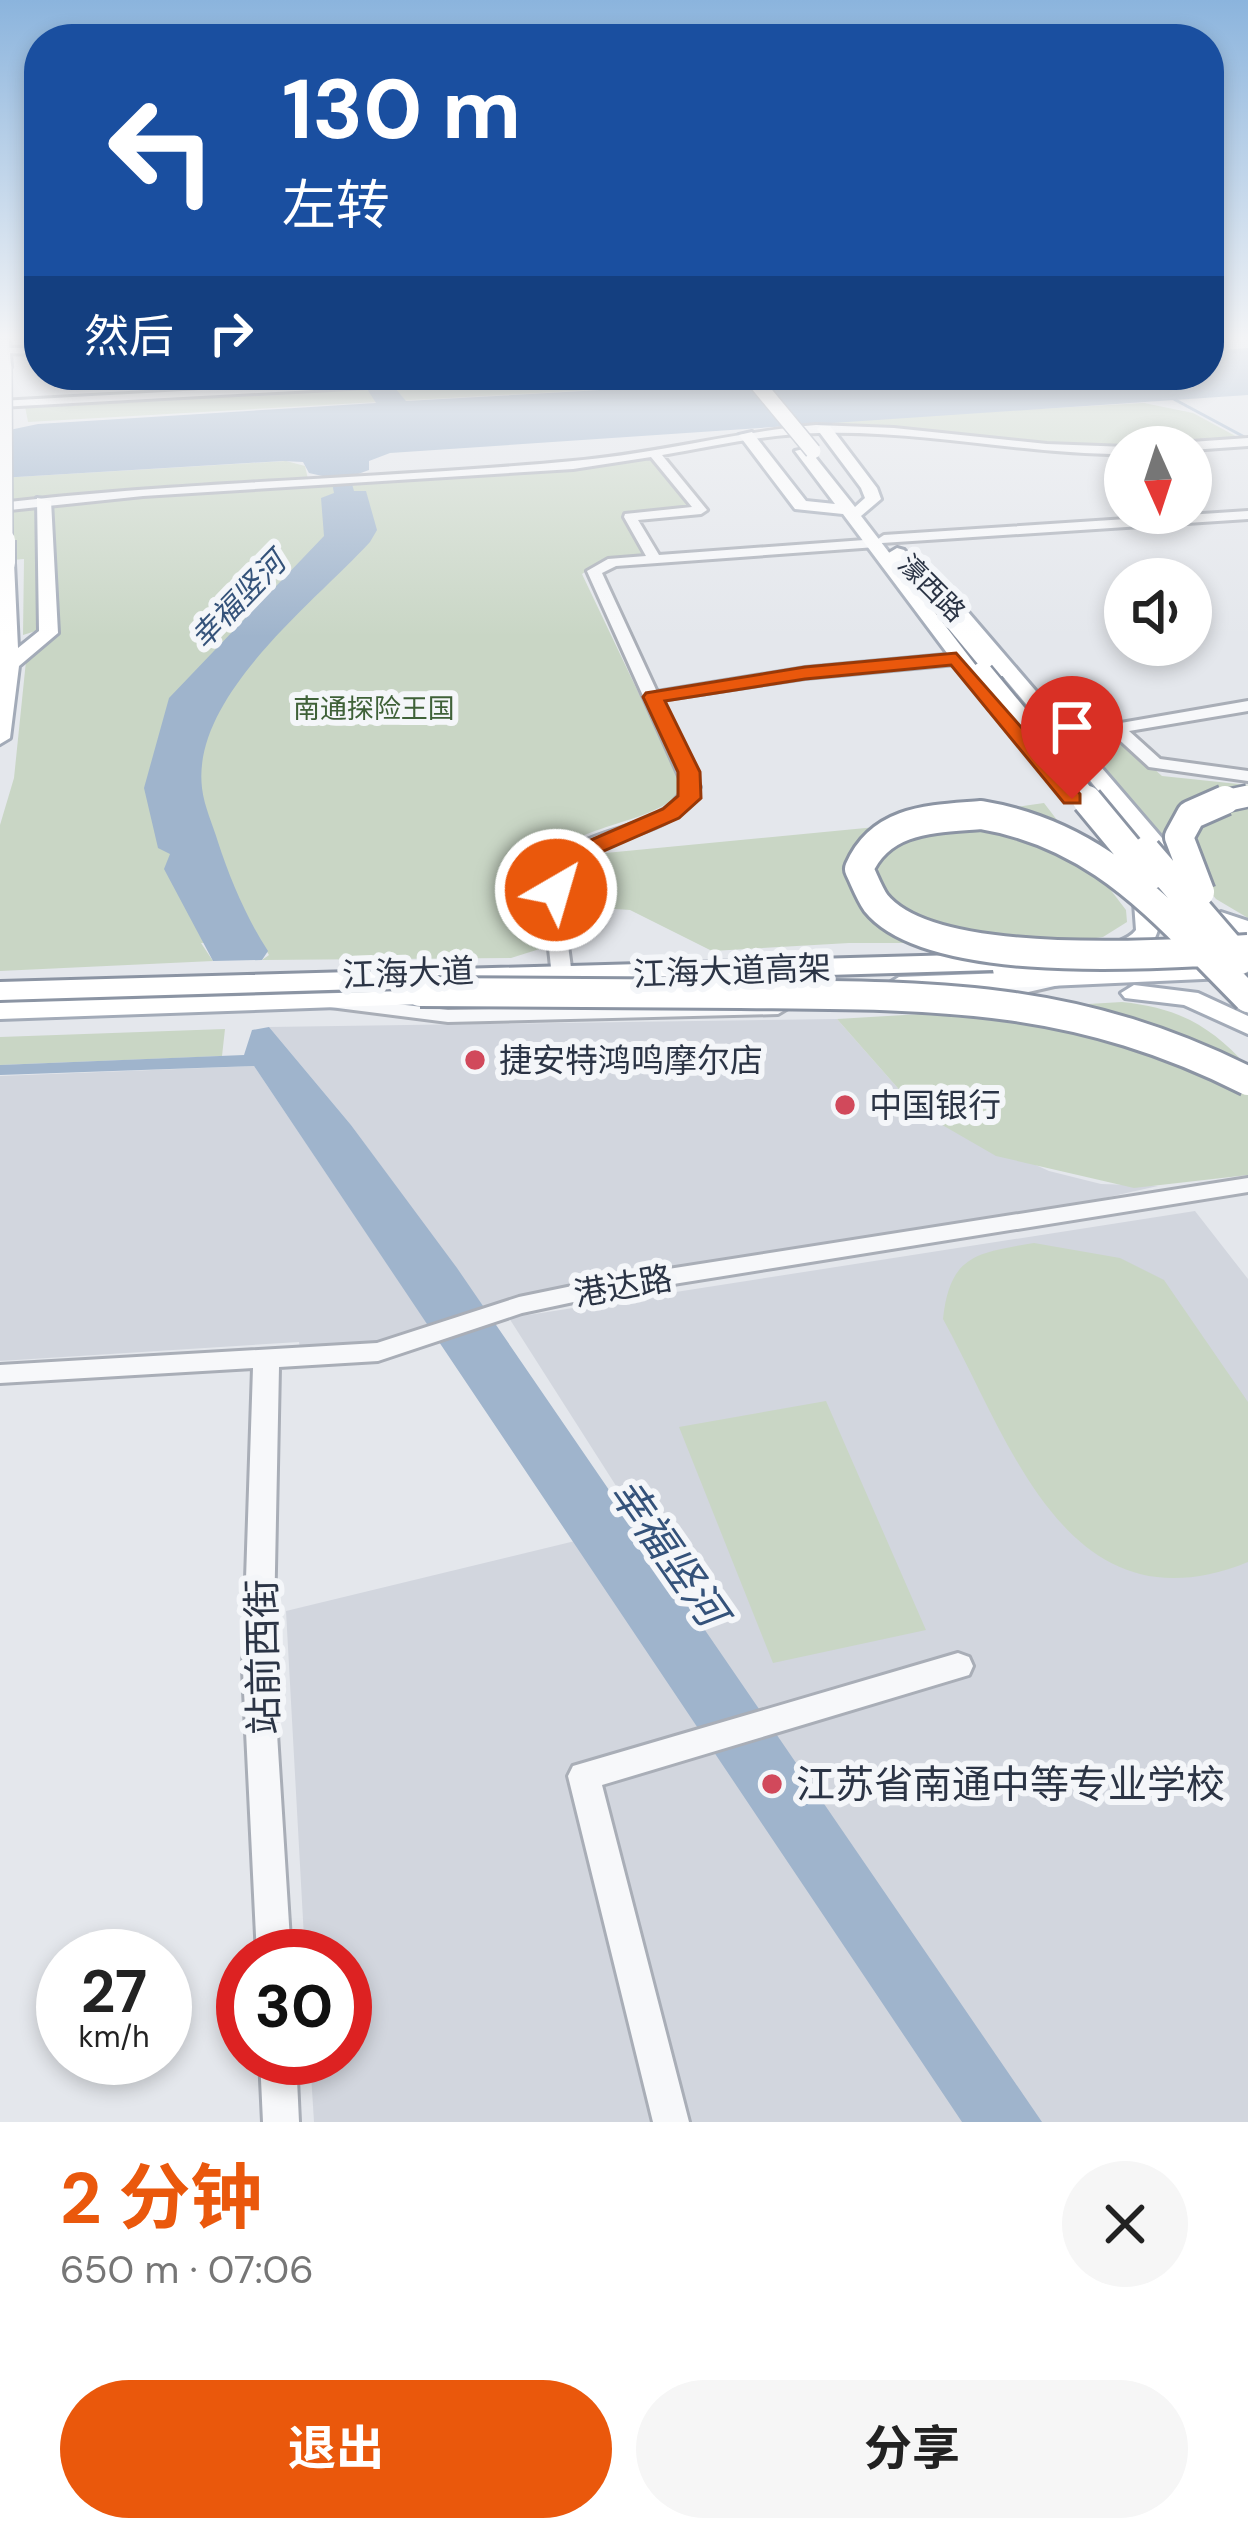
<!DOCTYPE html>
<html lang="zh">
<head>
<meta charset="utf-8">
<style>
	:root { --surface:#fff; --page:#f6f6f6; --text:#222; --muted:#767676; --accent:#ea580c }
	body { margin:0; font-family:"DM Sans","Noto Sans SC",sans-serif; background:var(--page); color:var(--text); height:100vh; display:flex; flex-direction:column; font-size:45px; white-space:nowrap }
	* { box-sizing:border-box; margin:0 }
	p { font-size:39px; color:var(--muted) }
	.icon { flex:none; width:66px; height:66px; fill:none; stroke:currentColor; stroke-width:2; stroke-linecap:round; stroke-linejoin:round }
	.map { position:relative; height:2122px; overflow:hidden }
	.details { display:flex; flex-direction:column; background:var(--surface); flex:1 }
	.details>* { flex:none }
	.hud { position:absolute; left:24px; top:24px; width:1200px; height:366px; border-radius:48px; box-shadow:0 6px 18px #0003; background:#1a4fa0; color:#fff; overflow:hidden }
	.needle { width:78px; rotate:177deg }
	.buttons { position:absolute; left:1104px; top:426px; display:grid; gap:24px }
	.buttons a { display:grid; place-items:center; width:108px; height:108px; border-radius:50%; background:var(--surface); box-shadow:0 6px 18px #0003; font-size:60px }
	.speed { position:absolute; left:36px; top:1929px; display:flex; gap:24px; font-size:60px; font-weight:700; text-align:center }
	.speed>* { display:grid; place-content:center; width:156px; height:156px; border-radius:50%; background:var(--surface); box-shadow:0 6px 18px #0003; line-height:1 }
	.speed small { font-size:30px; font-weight:400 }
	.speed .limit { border:18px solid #d22; background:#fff; color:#111 }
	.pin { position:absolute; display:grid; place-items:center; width:102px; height:102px; color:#fff; margin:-123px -51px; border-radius:50% 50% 50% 0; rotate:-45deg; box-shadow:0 0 12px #0007 }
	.pin .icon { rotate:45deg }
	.me { position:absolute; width:132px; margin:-66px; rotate:38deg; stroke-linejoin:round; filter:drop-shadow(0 0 9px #0008) }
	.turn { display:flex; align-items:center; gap:42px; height:252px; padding:0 60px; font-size:54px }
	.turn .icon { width:156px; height:156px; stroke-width:2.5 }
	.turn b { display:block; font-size:84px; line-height:102px }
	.then { display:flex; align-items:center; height:114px; padding:0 60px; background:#0003; gap:24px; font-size:45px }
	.round { display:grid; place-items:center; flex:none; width:126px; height:126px; border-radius:63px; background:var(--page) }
	.summary { display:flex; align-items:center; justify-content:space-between; height:204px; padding:0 60px }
	h1 { font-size:72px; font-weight:700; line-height:90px; color:var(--accent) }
	.cta { display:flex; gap:24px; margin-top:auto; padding:24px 60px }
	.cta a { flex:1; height:138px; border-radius:72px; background:var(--accent); color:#fff; font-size:48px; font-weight:700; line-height:138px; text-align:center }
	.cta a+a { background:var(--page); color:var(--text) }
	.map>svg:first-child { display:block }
	.built { fill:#d2d6de }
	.green { fill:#c9d6c5 }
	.water { fill:#9fb4cc }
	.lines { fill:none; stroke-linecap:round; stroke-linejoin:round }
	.stream { stroke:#9fb4cc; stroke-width:3 }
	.minor-casing { stroke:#a9aeb7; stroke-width:6 }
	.major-casing { stroke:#a3abb8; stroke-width:6 }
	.highway-casing { stroke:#8b94a3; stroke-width:6 }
	.minor { fill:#f7f8fa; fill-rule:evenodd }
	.major { fill:#fff; fill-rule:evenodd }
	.highway { fill:#fff; fill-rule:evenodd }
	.major-bridge-far1-casing { stroke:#a3abb8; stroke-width:18; stroke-linecap:butt }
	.major-bridge-casing { stroke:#a3abb8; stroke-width:24; stroke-linecap:butt }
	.highway-bridge-far1-casing { stroke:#8b94a3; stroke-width:26; stroke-linecap:butt }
	.highway-bridge-casing { stroke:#8b94a3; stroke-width:34; stroke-linecap:butt }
	.major-bridge-far1 { stroke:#fff; stroke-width:15 }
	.major-bridge { stroke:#fff; stroke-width:20 }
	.highway-bridge-far1 { stroke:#fff; stroke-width:21 }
	.highway-bridge { stroke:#fff; stroke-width:28 }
	.route { fill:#ea580c; stroke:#983908; stroke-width:3 }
	.poi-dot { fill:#d1495b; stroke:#f4f6f9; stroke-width:4.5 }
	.labels { text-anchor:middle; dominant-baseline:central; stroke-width:12; stroke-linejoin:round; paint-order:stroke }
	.far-street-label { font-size:27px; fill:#2b3445; stroke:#f4f6f9 }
	.far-park-label { font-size:27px; fill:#3f6138; stroke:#f4f6f9 }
	.far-water-label { font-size:30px; font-style:italic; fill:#34527a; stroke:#f4f6f9 }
	.street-label { font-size:33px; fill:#2b3445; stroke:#f4f6f9 }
	.poi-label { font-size:33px; fill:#2b3445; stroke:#f4f6f9; text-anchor:start }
	.near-street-label { font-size:39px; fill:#2b3445; stroke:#f4f6f9 }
	.near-poi-label { font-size:39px; fill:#2b3445; stroke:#f4f6f9; text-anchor:start }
	.near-water-label { font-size:42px; font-style:italic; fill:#34527a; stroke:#f4f6f9 }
</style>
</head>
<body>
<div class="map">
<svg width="1248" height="2122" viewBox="0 0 1248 2122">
	<rect width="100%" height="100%" fill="#e4e7ec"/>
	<path class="built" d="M837,1019L918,1111L1049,1171L1101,1184L1158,1186L1019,1217L485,1309L351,1125L269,1027Z
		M254,1066L431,1329L377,1345L300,1349L299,1342L0,1361V1076Z
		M1195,1211L1248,1279V2122H314L310,2058H345V1956H305L286,1611L641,1525L509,1318Z"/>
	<path class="green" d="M545,375H853L28,422L25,406Z
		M1144,403L1193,413L1241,439L1071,449L811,426L803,422Z
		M645,459L659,464L694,509L625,516L646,556L602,560L582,574L679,778L678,794C645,830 551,822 542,881C539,902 544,926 546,947L511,958L262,960L269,955L259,939L201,943L213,961L0,971V825L14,778L26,661L48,641L49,505Z
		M286,461L305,466L308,479L0,504V478Z
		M35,508L42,629L23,635L24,559L0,561V510Z
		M1112,740L1126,744L1162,776L1248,785V918L1216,899L1091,751L1090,744Z
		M1044,803L1126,910L1127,922L1103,937L1061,943H849L712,951L630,910L572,906L571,875L595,854L876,827Z
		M1122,1002C1178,1008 1210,1025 1248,1067V1175L1134,1188L996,1156L918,1111L837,1019Z
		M225,1029L222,1056L0,1065V1037Z
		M1034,1243L1120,1258L1164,1280L1248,1402V1562C1068,1635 1011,1443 943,1319C950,1255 976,1253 1034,1243Z
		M826,1401L926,1630L773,1663L679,1427Z"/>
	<path class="water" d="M1248,348V395L390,453L369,461V470L350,477L354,491H366L377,530L370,542C314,603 191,696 202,788C204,806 213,825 218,842C230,879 247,919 268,951L262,960L213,961L164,869L170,854L158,848L144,788L169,698L324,536L321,498L334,493L331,478L309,473L303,462L283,461L0,478V432L38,424L376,403L358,375H384L406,401L867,375H1209V351Z
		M269,1027L351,1125L457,1268L1042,2122H962L254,1066L0,1075V1065L244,1055L252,1030Z"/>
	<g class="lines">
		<path class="stream" d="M1170,397L1248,439"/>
		<g class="minor-casing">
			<path id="minor" d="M0,348H39V354L3,353Z
				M472,375H537L532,378L0,407V401Z
				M647,375H798L793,378L723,383L652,378Z
				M816,425L894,428L1047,444L1127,447L1125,454C1022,454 921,430 819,433C766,434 714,446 662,455L707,510L701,514L638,520L659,555L878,539L884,535L1248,511V519L882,543L876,547L616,566L602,573L657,692L805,668L956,654L964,659L956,664L805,678L661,700L700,787C671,850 579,827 566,882C560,910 568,940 571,968L561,974L551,968C549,940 541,910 548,882C564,818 657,841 684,787L587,571L608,559L646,556L624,517L625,514L692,507L651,457L573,469L143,496L0,511V503C190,481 382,479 573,461C655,454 734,432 816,425Z
				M1248,438V446L1191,450L1171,447L1177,443Z
				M1248,701V711L1129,731L1160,759L1248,771V781L1149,767L1113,734L1063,743L1055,738L1063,733Z
				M1052,975L1062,981L1059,985L989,1001L979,995L982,991Z
				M337,997L448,1010L778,1002L788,1008L778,1014L448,1022L330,1007L327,1003L330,999Z
				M1248,1178V1192L611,1294L522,1313L378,1361L279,1367L273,1670L291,1956H257L243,1670L253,1368L0,1383V1365L377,1343L519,1297L611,1278Z
				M958,1653L969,1657L973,1666L969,1675L602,1785L689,2122H653L568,1776L573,1766Z
				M260,2058H296L299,2122H263Z"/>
		</g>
		<g class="major-casing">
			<path id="major" d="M0,340H9L11,367L4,371L0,370Z
				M820,426H830L877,488L881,499L861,516L1003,701V709H989L843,514L795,509L739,435L752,432L806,501L835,504L795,451L808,448L855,507L865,498L861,488L817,429Z
				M37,498L51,501L58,633L19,666L10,738L0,744V559L14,563L18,648L39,631Z
				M916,572H928L956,598L1180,859L1184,864L1180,869H1164L944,606L916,580Z
				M1145,882L1157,889C1168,927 1153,967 1106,957L1103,952C1110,941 1127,942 1136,930L1133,889Z
				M1221,912L1248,921V936L1212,924L1209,919Z
				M1238,964L1247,967V977L899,993L886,985L899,977Z
				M1134,985L1198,993L1248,1016V1034L1184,1005L1125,998L1121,993Z
				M440,990L453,998L449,1003L0,1019V1003Z"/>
		</g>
		<g class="highway-casing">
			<path id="highway" d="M897,548L904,550L1004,666V676H988L890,558L887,554Z
				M1026,953L1036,955L1037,965L1149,962L1163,970L1149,978L1005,982L995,980L993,970L0,1000V982Z"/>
		</g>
		<use href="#minor" class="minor"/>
		<use href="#major" class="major"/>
		<use href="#highway" class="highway"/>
		<g class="major-bridge-far1-casing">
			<path id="major-bridge-far1" d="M4,367L5,543
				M750,375L813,451"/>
		</g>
		<g class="major-bridge-casing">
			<path id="major-bridge" d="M5,540V563"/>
		</g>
		<g class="highway-bridge-far1-casing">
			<path id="highway-bridge-far1" d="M982,673L1090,803
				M1215,803L1248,796"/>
		</g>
		<g class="highway-bridge-casing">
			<path id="highway-bridge" d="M1087,800L1150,876
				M981,815C1077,831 1137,884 1203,952C1128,956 927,966 876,903C869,893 864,879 859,869C881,818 933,819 981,815Z
				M1146,851L1240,960
				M1200,892L1179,837L1191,815L1225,800
				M1203,952L1248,998
				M1203,952L1248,949
				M420,992C527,993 634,994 740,994C932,996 1071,992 1248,1081"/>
		</g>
		<use href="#major-bridge-far1" class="major-bridge-far1"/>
		<use href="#major-bridge" class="major-bridge"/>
		<use href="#highway-bridge-far1" class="highway-bridge-far1"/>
		<use href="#highway-bridge" class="highway-bridge"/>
	</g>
	<linearGradient id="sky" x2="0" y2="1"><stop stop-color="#8bb4dd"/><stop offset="0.53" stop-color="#f3f4f6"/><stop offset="1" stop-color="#f3f4f6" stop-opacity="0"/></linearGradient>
	<rect width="1248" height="637" fill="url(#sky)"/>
	<path class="route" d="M956,653L1080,794V803H1064L951,665L805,679L665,701L700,772L701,798L679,818L581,861L564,895L544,890L563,852L663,809L678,796V772L643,697L646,693L805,667Z"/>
	<g class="poi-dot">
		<circle cx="475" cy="1060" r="12"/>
		<circle cx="845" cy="1105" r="12"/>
		<circle cx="772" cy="1784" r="12"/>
	</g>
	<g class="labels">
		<g class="far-street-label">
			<text transform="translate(932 588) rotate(45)">濠西路</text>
		</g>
		<g class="far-park-label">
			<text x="374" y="708">南通探险王国</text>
		</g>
		<g class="far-water-label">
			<text transform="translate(238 600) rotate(-46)">幸福竖河</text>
		</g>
		<g class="street-label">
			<text transform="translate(732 971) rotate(-2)">江海大道高架</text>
			<text transform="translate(408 973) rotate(-2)">江海大道</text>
			<text transform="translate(623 1286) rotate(-10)">港达路</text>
		</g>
		<g class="poi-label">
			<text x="499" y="1060">捷安特鸿鸣摩尔店</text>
			<text x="869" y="1105">中国银行</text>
		</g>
		<g class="near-street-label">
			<text transform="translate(263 1657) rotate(-91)">站前西街</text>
		</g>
		<g class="near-poi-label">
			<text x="796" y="1784">江苏省南通中等专业学校</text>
		</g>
		<g class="near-water-label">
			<text transform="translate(668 1552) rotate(55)">幸福竖河</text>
		</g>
	</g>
</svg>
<div class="buttons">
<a><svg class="needle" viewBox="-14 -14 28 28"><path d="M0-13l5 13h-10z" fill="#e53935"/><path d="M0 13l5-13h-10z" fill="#767676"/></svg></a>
<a><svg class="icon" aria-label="sound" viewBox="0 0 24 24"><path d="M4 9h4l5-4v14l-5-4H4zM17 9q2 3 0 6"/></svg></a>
</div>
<div class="speed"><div>27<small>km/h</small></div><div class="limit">30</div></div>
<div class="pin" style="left:1072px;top:799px;background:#d93025"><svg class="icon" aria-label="arrive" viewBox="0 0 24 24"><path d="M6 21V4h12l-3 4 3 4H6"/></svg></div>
<svg class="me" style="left:556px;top:890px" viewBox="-20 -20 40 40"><circle r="17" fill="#ea580c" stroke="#fff" stroke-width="3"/><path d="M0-11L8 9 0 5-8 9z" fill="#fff"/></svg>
<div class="hud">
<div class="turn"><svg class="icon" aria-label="left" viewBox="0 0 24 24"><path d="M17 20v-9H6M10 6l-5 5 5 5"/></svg><div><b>130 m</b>左转</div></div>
<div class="then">然后<svg class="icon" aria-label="right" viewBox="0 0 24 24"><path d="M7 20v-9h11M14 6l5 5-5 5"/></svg></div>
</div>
</div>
<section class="details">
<div class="summary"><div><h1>2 分钟</h1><p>650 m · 07:06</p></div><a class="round"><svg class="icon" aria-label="close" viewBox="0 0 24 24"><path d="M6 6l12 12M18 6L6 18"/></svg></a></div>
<div class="cta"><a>退出</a><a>分享</a></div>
</section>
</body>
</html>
